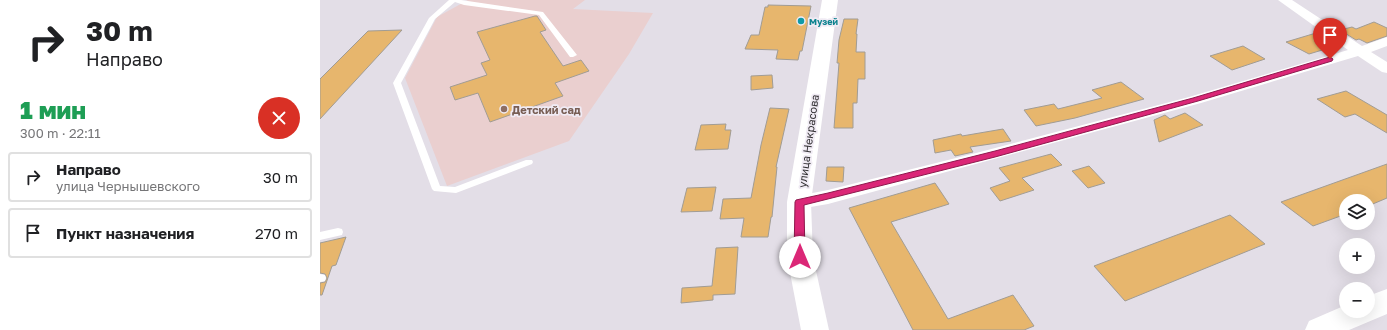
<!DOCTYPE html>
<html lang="ru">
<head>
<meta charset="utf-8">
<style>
	:root { --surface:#fff; --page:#f6f6f6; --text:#202124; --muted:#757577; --line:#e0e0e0 }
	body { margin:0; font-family:"Golos Text",sans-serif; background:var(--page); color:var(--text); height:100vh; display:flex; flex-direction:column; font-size:15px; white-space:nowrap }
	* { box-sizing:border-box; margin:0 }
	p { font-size:13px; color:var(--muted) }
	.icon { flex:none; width:22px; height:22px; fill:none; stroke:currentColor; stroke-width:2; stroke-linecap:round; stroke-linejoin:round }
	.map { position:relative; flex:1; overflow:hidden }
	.sheet { display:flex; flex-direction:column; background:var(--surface); width:320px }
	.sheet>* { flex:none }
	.banner { background:#fff; color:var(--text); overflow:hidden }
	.fabs { position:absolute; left:1019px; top:194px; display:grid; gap:8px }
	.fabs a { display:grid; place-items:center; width:36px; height:36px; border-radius:50%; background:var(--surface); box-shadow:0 4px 16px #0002; font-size:20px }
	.pin { position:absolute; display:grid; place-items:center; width:34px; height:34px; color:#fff; margin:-41px -17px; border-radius:50% 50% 50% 0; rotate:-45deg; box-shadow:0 0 4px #0007 }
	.pin .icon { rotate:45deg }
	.me { position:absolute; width:44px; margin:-22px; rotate:0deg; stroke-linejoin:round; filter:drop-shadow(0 0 3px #0008) }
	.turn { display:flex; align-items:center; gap:14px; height:84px; padding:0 20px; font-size:18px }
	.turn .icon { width:52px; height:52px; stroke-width:2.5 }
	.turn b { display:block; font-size:28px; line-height:34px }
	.round { display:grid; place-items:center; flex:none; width:42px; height:42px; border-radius:21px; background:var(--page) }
	.head { display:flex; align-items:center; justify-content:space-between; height:68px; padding:0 20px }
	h1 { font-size:24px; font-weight:800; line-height:30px; color:#1e9e55 }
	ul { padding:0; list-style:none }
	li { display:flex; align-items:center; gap:12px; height:50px; margin:0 8px 6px; padding:0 12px; border:2px solid var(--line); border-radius:4px }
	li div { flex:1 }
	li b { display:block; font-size:15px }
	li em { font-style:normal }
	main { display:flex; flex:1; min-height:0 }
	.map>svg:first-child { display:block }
	.education { fill:#eacfcf }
	.building { fill:#e7b66d; stroke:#a19c94 }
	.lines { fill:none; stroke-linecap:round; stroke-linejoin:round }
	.service { fill:#fff; fill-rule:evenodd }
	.minor { fill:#fff; fill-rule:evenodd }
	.tertiary { fill:#fff; fill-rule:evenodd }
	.secondary { fill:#fff; fill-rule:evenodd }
	.route { fill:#db2777; stroke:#8e194d }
	.culture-dot { fill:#0f9aa8; stroke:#f0ebf4; stroke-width:1.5 }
	.education-dot { fill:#8d6e63; stroke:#f0ebf4; stroke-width:1.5 }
	.labels { text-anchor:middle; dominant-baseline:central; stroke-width:3.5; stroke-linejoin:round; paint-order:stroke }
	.far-culture-label { font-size:9px; font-weight:bold; fill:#0d838f; stroke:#f0ebf4; text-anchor:start }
	.education-label { font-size:11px; font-weight:bold; fill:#785e54; stroke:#f0ebf4; text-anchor:start }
	.street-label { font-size:11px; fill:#312f32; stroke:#f0ebf4 }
</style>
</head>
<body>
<main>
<section class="sheet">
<div class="banner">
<div class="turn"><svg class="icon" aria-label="right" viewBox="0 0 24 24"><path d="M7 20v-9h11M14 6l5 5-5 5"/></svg><div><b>30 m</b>Направо</div></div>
</div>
<div class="head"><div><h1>1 мин</h1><p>300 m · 22:11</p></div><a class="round" style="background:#d93025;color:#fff"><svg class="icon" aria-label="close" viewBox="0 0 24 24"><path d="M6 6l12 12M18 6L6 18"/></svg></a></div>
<ul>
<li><svg class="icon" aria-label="right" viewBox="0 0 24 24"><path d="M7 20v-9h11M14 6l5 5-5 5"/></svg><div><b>Направо</b><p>улица Чернышевского</p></div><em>30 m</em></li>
<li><svg class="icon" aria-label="arrive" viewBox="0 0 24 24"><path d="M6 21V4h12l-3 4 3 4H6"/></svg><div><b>Пункт назначения</b></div><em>270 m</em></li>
</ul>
</section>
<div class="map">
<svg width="1067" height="330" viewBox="0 0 1067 330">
	<rect width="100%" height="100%" fill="#e3dee7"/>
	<path class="education" d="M148,0H265L253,9L333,13L309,54L249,141L127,186L85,78L117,17Z"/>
	<path class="building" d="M448,5L491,6L482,51H480L478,60L456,59L458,50L425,49L431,35H439L445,7H448Z
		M215,16H217L226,30L220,32L243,66L261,60L269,71L235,83L243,96L170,122L158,93L135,100L130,87L167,75L161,63L170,60L157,32Z
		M524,19H538L536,34H537L536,52H545V79H538L537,103H533V128H514L519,63H517L519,40Z
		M1054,22L1067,28V36L1047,43L1039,39L1036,40L1020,30L1032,27L1036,29Z
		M82,30L0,119V79L48,31Z
		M996,33L998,35L1003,34L1019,45L989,54L966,42Z
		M923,46L945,59L912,70L890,56Z
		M452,75L453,88L431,90V76Z
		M801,82L824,99L755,118L716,126L704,110L734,104L738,109L782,98L772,90Z
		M1026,91L1067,115V133L1035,114L1025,117L997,99Z
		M450,108L469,109L456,167H457L452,217H451L448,237H421L424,218L400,219L403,199L431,198L441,145Z
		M865,113L883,125L839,142L834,120L845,115L850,119Z
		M406,124L405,130H411L408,149L375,150L381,125Z
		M683,129L691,141L650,147L653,152L635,156L631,150L615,153L613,140L641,134L642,136Z
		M731,154L742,165L702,178L714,190L680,201L670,188L690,181L679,168Z
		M1067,164V198L1048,206V201H1026V214L993,226L961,202Z
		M769,166L785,183L768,188L752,171Z
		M507,167H524L523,182L506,181Z
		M615,183L629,204L571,222L628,319L693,295L714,326L704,330H593L529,208Z
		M396,187L392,211L361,212L367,188Z
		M910,215L945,244L805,301L774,266Z
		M26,237L16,265L12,266L2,295H0V283L5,282L7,278L5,274L0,273V243Z
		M418,247L415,294L393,295V300L361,303L362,288L392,286L396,248Z"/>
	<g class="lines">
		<path class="service" d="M129,0H141L223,12L257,55L253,57H250L219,15L144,5L135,2L115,19L81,83L120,186L135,187L206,160H212L213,162L212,164L136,193L114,191L112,189L73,83L109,18Z
			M18,228L22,229L23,232L22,235L0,240V232Z
			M0,274L5,275L6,278L5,281L0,282Z"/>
		<path class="minor" d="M958,0H972L1042,46L1067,37V46L1051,52L1067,62V73L1062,72L1038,56L881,103L508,204L479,209L472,207L469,202L472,197L508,190L660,152L869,97L1028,50Z"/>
		<path class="tertiary" d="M502,0H518L491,202L493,257L509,330H481L467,257V202Z"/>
		<path class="secondary" d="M1067,289V314L1029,330H985L989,321L1026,305V311H1048V296Z"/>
	</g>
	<path class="route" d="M1010,57L1013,59L1012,61L878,101L675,157L484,205L485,257L483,260L480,262L476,260L474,257L475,202L476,200L508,193L675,151L873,98Z"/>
	<circle class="culture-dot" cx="481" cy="21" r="4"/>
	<circle class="education-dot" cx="184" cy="109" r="4"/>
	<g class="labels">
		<g class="far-culture-label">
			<text x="489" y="21">Музей</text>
		</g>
		<g class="education-label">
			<text x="192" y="109">Детский сад</text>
		</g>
		<g class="street-label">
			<text transform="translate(488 141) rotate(-82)">улица Некрасова</text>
		</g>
	</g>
</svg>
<div class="fabs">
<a><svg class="icon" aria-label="layers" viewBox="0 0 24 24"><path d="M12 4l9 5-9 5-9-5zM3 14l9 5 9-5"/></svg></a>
<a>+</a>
<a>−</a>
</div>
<div class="pin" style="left:1010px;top:59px;background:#d93025"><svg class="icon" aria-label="arrive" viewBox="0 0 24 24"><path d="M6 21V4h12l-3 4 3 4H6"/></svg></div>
<svg class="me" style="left:480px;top:257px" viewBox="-20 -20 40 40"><circle r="19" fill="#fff"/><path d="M0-13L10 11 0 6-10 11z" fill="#db2777"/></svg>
</div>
</main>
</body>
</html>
